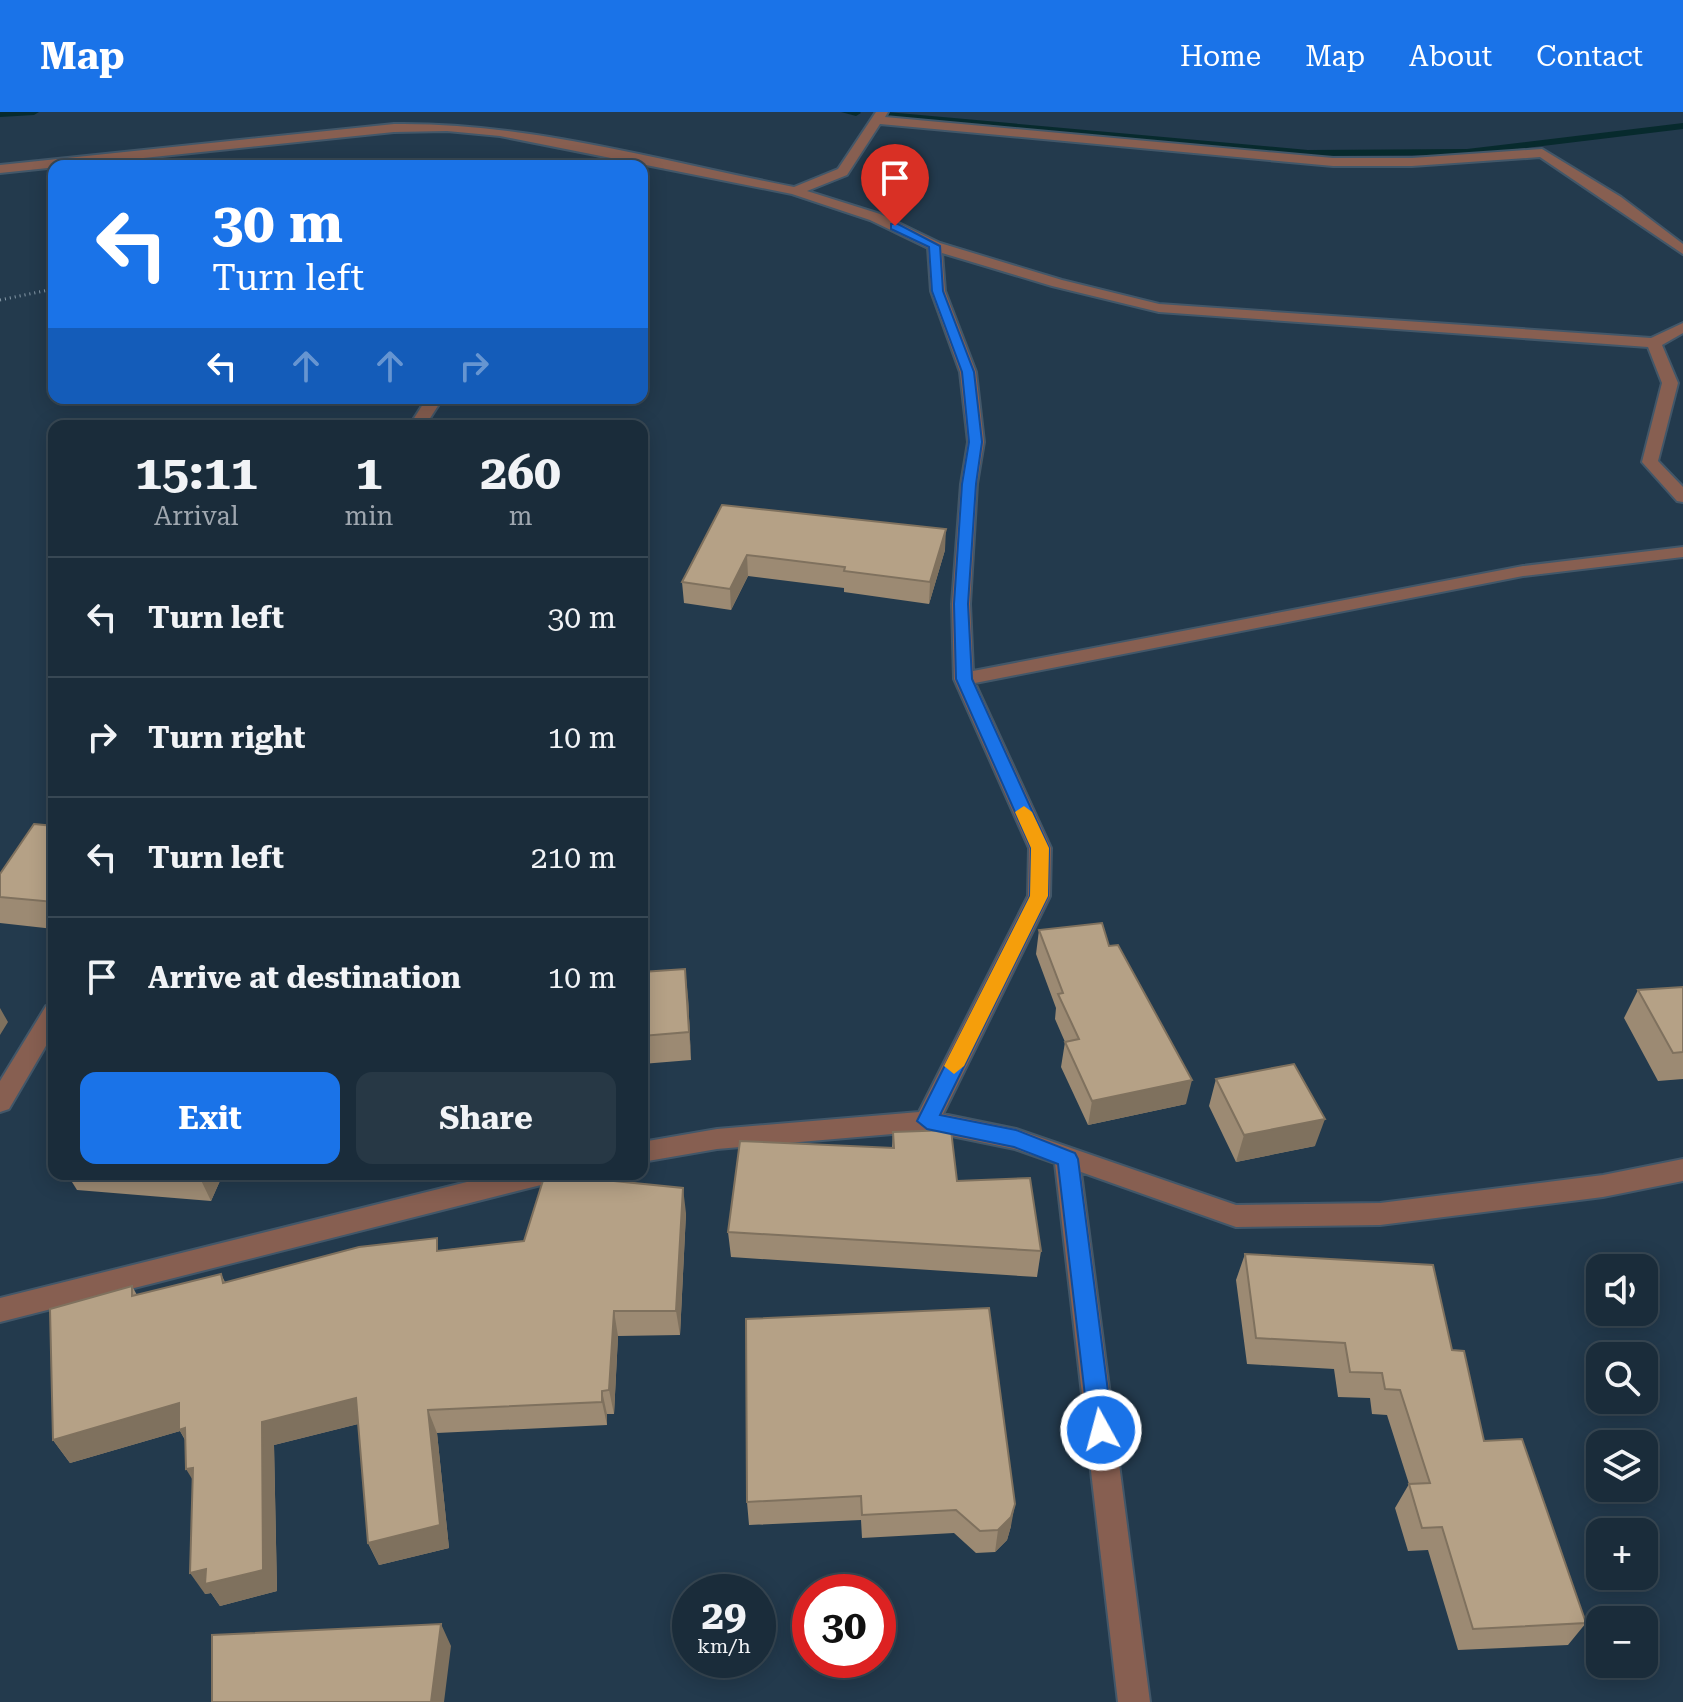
<!DOCTYPE html>
<html lang="en">
<head>
<meta charset="utf-8">
<style>
	:root { --surface:#1a2c3a; --page:#273845; --text:#f1f3f6; --muted:#9fa7af; --line:#384854; --accent:#1a73e8 }
	body { margin:0; font-family:"Roboto Serif",serif; background:var(--page); color:var(--text); height:100vh; display:flex; flex-direction:column; font-size:30px; white-space:nowrap }
	* { box-sizing:border-box; margin:0 }
	p { font-size:26px; color:var(--muted) }
	.icon { flex:none; width:44px; height:44px; fill:none; stroke:currentColor; stroke-width:2; stroke-linecap:round; stroke-linejoin:round }
	.map { position:relative; flex:1; overflow:hidden }
	.panel { position:absolute; left:48px; top:308px; width:600px; height:760px; display:flex; flex-direction:column; background:var(--surface); border-radius:16px; box-shadow:0 4px 20px #0003,0 0 0 2px var(--line) }
	.panel>* { flex:none }
	.banner { position:absolute; left:48px; top:48px; width:600px; height:244px; border-radius:16px; box-shadow:0 4px 20px #0003,0 0 0 2px var(--line); background:#1a73e8; color:#fff; overflow:hidden }
	.fabs { position:absolute; left:1586px; top:1142px; display:grid; gap:16px }
	.fabs a { display:grid; place-items:center; width:72px; height:72px; border-radius:16px; background:var(--surface); box-shadow:0 4px 20px #0003,0 0 0 2px var(--line); font-size:40px }
	.speed { position:absolute; left:672px; top:1462px; display:flex; gap:16px; font-size:40px; font-weight:700; text-align:center }
	.speed>* { display:grid; place-content:center; width:104px; height:104px; border-radius:50%; background:var(--surface); box-shadow:0 4px 20px #0003,0 0 0 2px var(--line); line-height:1 }
	.speed small { font-size:20px; font-weight:400 }
	.speed .limit { border:12px solid #d22; background:#fff; color:#111 }
	.pin { position:absolute; display:grid; place-items:center; width:68px; height:68px; color:#fff; margin:-82px -34px; border-radius:50% 50% 50% 0; rotate:-45deg; box-shadow:0 0 8px #0007 }
	.pin .icon { rotate:45deg }
	.me { position:absolute; width:88px; margin:-44px; rotate:353deg; stroke-linejoin:round; filter:drop-shadow(0 0 6px #0008) }
	.turn { display:flex; align-items:center; gap:28px; height:168px; padding:0 32px; font-size:36px }
	.turn .icon { width:104px; height:104px; stroke-width:2.5 }
	.turn b { display:block; font-size:56px; line-height:68px }
	.lanes { display:flex; align-items:center; height:76px; padding:0 32px; background:#0003; justify-content:center; gap:40px; direction:ltr }
	.lanes .off { opacity:.35 }
	.eta { display:flex; justify-content:space-evenly; align-items:center; height:136px; text-align:center }
	.eta b { font-size:48px; font-weight:700; line-height:56px }
	.button { display:flex; gap:16px; margin-top:auto; padding:16px 32px }
	.button a { flex:1; height:92px; border-radius:16px; background:var(--accent); color:#fff; font-size:32px; font-weight:700; line-height:92px; text-align:center }
	.button a+a { background:var(--page); color:var(--text) }
	ul { padding:0; list-style:none }
	li { display:flex; align-items:center; gap:24px; height:120px; padding:0 32px; border-top:2px solid var(--line) }
	li div { flex:1 }
	li b { display:block; font-size:30px }
	li em { font-style:normal }
	header { display:flex; align-items:center; gap:48px; box-sizing:border-box; height:112px; padding:0 40px; background:var(--accent); color:#fff }
	header strong { font-size:38px }
	nav { display:flex; gap:44px; margin-inline-start:auto; font-size:28px }
	.map>svg:first-child { display:block }
	.lines { fill:none; stroke-linecap:round; stroke-linejoin:round }
	.stream { fill:#072a2d; fill-rule:evenodd }
	.service-casing { stroke:#425769; stroke-width:4 }
	.minor-casing { stroke:#425769; stroke-width:4 }
	.path { stroke:#8598a7; stroke-width:3; stroke-dasharray:1 4; stroke-linecap:butt }
	.service { fill:#875f51; fill-rule:evenodd }
	.minor { fill:#875f51; fill-rule:evenodd }
	.wall { fill:#9c8a73 }
	.shaded-wall { fill:#7f715e }
	.building { fill:#b5a186; stroke:#7f715e; stroke-width:2 }
	.route { fill:#1a73e8; stroke:#114b97; stroke-width:2 }
	.slow { fill:#f59e0b }
</style>
</head>
<body>
<header>
<strong>Map</strong>
<nav><a>Home</a><a>Map</a><a>About</a><a>Contact</a></nav>
</header>
<div class="map">
<svg width="1683" height="1590" viewBox="0 0 1683 1590">
	<rect width="100%" height="100%" fill="#233a4d"/>
	<g class="lines">
		<path class="stream" d="M0,0H39L34,3L0,5Z
			M841,0H860L861,1L856,4Z
			M887,0L1308,38L1467,37L1683,11V17L1467,43L1308,44L890,5L887,4Z"/>
		<g class="service-casing">
			<path id="service" d="M427,286H443L425,314H409Z"/>
		</g>
		<g class="minor-casing">
			<path id="minor" d="M876,0H888L885,5L1333,46H1412L1542,37L1621,85L1683,132V142L1540,45L1412,54H1333L880,12L847,63L807,79L880,102L940,131L1062,168L1159,192L1651,226L1683,211V221L1662,233L1678,271L1658,349L1683,375V390L1677,389L1642,350L1662,271L1648,235L1159,200L1052,174L942,141L945,179L976,260L984,330L977,372L970,492L973,559L1523,454L1683,435V445L1523,464L975,571L1051,736L1050,784L943,1002L1016,1017L1236,1093L1380,1091L1603,1063L1683,1047V1069L1603,1085L1380,1113L1236,1115L1081,1060L1150,1590H1118L1055,1051L1015,1037L927,1019L717,1037L642,1050V1030L717,1017L919,1000L1028,784L1029,736L954,567L952,492L961,372L968,330L960,260L931,179L928,136L870,108L792,82L500,24L447,19L394,20L0,61V53L394,12C529,10 662,49 794,75L838,57Z
				M54,891V920L9,997L0,1000V969L46,894Z
				M499,1062H554L550,1069L541,1073L0,1210V1186Z"/>
		</g>
		<path class="path" d="M0,188L54,177"/>
		<use href="#service" class="service"/>
		<use href="#minor" class="minor"/>
	</g>
	<path class="wall" d="M722,393L945,438L929,492L844,480V476L748,464L731,498L684,491L682,470Z
		M54,714V817L0,811V762Z
		M1039,818L1109,834L1186,992L1088,1013L1061,955L1065,930L1055,907L1056,896L1036,842Z
		M642,860L688,885L691,948L642,952Z
		M1683,875V967L1658,969L1624,906L1638,878Z
		M1216,967L1315,1034L1236,1050L1209,994Z
		M893,1020L957,1069L1041,1139L1037,1165L731,1145L728,1120L892,1036Z
		M67,1062H223L211,1089L77,1078Z
		M686,1101L680,1223L618,1224L614,1302H607V1313L437,1321L449,1436L379,1453L368,1431L358,1312L274,1333L277,1479L220,1494L211,1481L205,1482L193,1368L185,1328L180,1319L70,1351L53,1328L132,1174L137,1183L221,1162L225,1170L441,1138L524,1129Z
		M1245,1142L1452,1238L1484,1329L1586,1511L1568,1533L1458,1538L1428,1438L1408,1439L1395,1396L1409,1372L1387,1303L1372,1302L1370,1286L1338,1285L1334,1257L1247,1252L1236,1168Z
		M746,1207L1011,1414L1007,1428L995,1440L976,1441L954,1421L862,1426L861,1408L749,1413L747,1390Z"/>
	<path class="shaded-wall" d="M946,417L945,438L929,492L930,470Z
		M747,443L748,464L731,498L730,477Z
		M685,857L688,885L691,948L689,920Z
		M0,896L8,910L0,923Z
		M1192,968L1186,992L1088,1013L1092,989Z
		M1325,1007L1315,1034L1236,1050L1244,1023Z
		M198,1062H223L211,1089Z
		M683,1076L686,1101L680,1223L676,1199Z
		M614,1199L618,1224L614,1302L609,1278Z
		M602,1279L607,1302V1313L602,1290Z
		M356,1286L366,1310L274,1333L277,1479L220,1494L211,1481L205,1482L190,1461L206,1457L262,1310Z
		M179,1291L194,1341L180,1319L70,1351L53,1328Z
		M428,1298L437,1321L449,1436L379,1453L368,1431Z
		M193,1356L200,1380L186,1357Z
		M1015,1392L1011,1414L1007,1428L995,1440L998,1418Z
		M441,1512L451,1534L444,1590H431Z"/>
	<path class="building" d="M722,393L946,417L930,470L844,459L845,455L747,443L730,477L682,470Z
		M34,712L54,714V790L0,785V762Z
		M1102,811L1109,834L1118,833L1192,968L1092,989L1065,930L1079,927L1058,882L1063,881L1039,818Z
		M685,857L689,920L642,924V860Z
		M1683,875V940L1673,941L1638,878Z
		M1294,952L1325,1007L1244,1023L1216,967Z
		M951,1018L957,1069L1030,1066L1041,1139L728,1120L740,1029L894,1036L893,1020Z
		M545,1062L683,1076L676,1199H614L609,1278L602,1279V1290L428,1298L440,1413L368,1431L356,1286L262,1310L263,1458L205,1472L206,1457L190,1461L193,1356L186,1357L185,1316L179,1318V1291L53,1328L50,1197L132,1174V1184L221,1162L223,1171L359,1135L437,1126V1139L524,1129Z
		M1245,1142L1433,1153L1452,1238L1464,1239L1484,1329L1522,1327L1586,1511L1473,1517L1442,1415L1422,1416L1409,1372L1430,1371L1400,1278L1385,1277L1382,1261L1350,1260L1345,1231L1256,1226Z
		M989,1196L1015,1392L1011,1405L998,1418L980,1419L956,1398L862,1403L861,1384L747,1390L746,1207Z
		M441,1512L431,1590H212V1523Z"/>
	<path class="route" d="M891,112H898L940,134L943,179L974,260L982,330L976,372L968,492L972,567L1049,736L1048,784L940,1003L1016,1018L1075,1041L1078,1047L1113,1318L1109,1326L1101,1330L1092,1326L1089,1318L1058,1052L1014,1035L927,1017L917,1009L1030,784L1031,736L956,567L954,492L962,372L969,330L962,260L932,179L929,135L891,117Z"/>
	<path class="slow" d="M1024,694L1032,700L1049,736L1048,784L964,954L954,962L944,954L1030,784L1031,736L1015,700Z"/>
</svg>
<div class="fabs">
<a><svg class="icon" aria-label="sound" viewBox="0 0 24 24"><path d="M4 9h4l5-4v14l-5-4H4zM17 9q2 3 0 6"/></svg></a>
<a><svg class="icon" aria-label="search" viewBox="0 0 24 24"><circle cx="10" cy="10" r="6"/><path d="M15 15l6 6"/></svg></a>
<a><svg class="icon" aria-label="layers" viewBox="0 0 24 24"><path d="M12 4l9 5-9 5-9-5zM3 14l9 5 9-5"/></svg></a>
<a>+</a>
<a>−</a>
</div>
<div class="speed"><div>29<small>km/h</small></div><div class="limit">30</div></div>
<div class="pin" style="left:895px;top:114px;background:#d93025"><svg class="icon" aria-label="arrive" viewBox="0 0 24 24"><path d="M6 21V4h12l-3 4 3 4H6"/></svg></div>
<svg class="me" style="left:1101px;top:1318px" viewBox="-20 -20 40 40"><circle r="17" fill="#1a73e8" stroke="#fff" stroke-width="3"/><path d="M0-11L8 9 0 5-8 9z" fill="#fff"/></svg>
<div class="banner">
<div class="turn"><svg class="icon" aria-label="left" viewBox="0 0 24 24"><path d="M17 20v-9H6M10 6l-5 5 5 5"/></svg><div><b>30 m</b>Turn left</div></div>
<div class="lanes"><svg class="icon" aria-label="left" viewBox="0 0 24 24"><path d="M17 20v-9H6M10 6l-5 5 5 5"/></svg><svg class="icon off" aria-label="ahead" viewBox="0 0 24 24"><path d="M12 20V5M6 11l6-6 6 6"/></svg><svg class="icon off" aria-label="ahead" viewBox="0 0 24 24"><path d="M12 20V5M6 11l6-6 6 6"/></svg><svg class="icon off" aria-label="right" viewBox="0 0 24 24"><path d="M7 20v-9h11M14 6l5 5-5 5"/></svg></div>
</div>
<section class="panel">
<div class="eta">
<div><b>15:11</b><p>Arrival</p></div>
<div><b>1</b><p>min</p></div>
<div><b>260</b><p>m</p></div>
</div>
<ul>
<li><svg class="icon" aria-label="left" viewBox="0 0 24 24"><path d="M17 20v-9H6M10 6l-5 5 5 5"/></svg><div><b>Turn left</b></div><em>30 m</em></li>
<li><svg class="icon" aria-label="right" viewBox="0 0 24 24"><path d="M7 20v-9h11M14 6l5 5-5 5"/></svg><div><b>Turn right</b></div><em>10 m</em></li>
<li><svg class="icon" aria-label="left" viewBox="0 0 24 24"><path d="M17 20v-9H6M10 6l-5 5 5 5"/></svg><div><b>Turn left</b></div><em>210 m</em></li>
<li><svg class="icon" aria-label="arrive" viewBox="0 0 24 24"><path d="M6 21V4h12l-3 4 3 4H6"/></svg><div><b>Arrive at destination</b></div><em>10 m</em></li>
</ul>
<div class="button"><a>Exit</a><a>Share</a></div>
</section>
</div>
</body>
</html>
